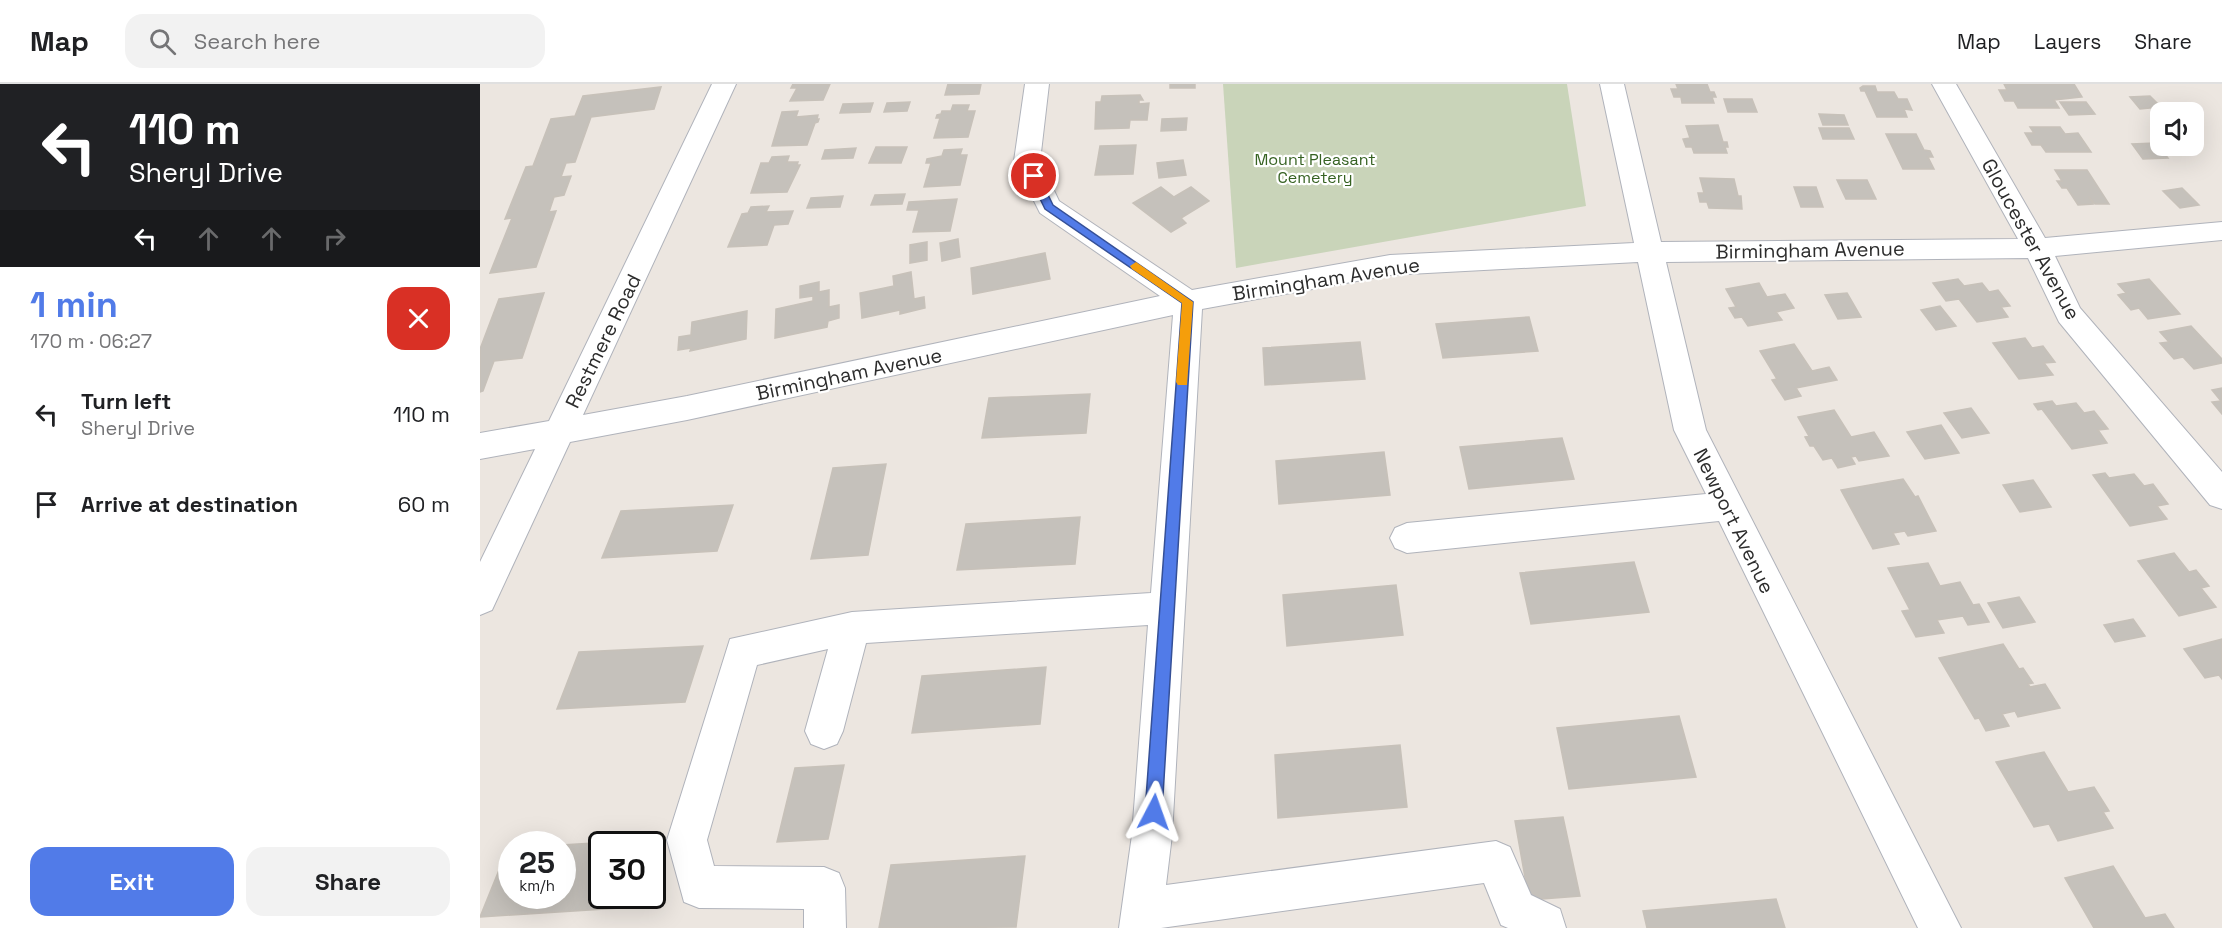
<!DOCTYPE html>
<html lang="en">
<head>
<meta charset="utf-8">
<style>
	:root { --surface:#fff; --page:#f2f2f2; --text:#202124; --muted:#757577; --line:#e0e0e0; --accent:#517be8 }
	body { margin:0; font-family:"Space Grotesk",sans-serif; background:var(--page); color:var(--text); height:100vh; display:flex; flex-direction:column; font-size:22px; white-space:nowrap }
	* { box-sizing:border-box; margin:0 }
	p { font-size:20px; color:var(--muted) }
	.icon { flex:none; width:33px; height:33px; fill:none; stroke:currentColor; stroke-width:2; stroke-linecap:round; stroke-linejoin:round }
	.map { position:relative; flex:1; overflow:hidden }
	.side { display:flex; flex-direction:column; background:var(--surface); width:480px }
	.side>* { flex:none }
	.top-card { background:#202124; color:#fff; overflow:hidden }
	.fabs { position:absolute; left:1670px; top:18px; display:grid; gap:12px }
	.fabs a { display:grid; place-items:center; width:54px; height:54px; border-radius:12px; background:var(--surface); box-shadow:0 6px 24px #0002; font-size:30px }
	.speed { position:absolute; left:18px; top:747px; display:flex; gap:12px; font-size:30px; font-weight:700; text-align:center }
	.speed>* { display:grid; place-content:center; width:78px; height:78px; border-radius:50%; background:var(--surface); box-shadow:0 6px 24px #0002; line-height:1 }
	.speed small { font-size:15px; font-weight:400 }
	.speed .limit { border:3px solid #111; border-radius:9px; background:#fff; color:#111 }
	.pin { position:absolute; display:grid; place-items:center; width:51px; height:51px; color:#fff; margin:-26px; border:3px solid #fff; border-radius:50%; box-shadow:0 2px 6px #0007 }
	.me { position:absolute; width:66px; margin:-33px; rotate:4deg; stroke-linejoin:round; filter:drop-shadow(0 0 4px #0008) }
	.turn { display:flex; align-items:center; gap:21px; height:126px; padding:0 30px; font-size:27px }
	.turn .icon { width:78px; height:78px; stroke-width:2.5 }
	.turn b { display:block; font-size:42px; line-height:51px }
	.lanes { display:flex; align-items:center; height:57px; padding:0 30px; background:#0003; justify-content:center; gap:30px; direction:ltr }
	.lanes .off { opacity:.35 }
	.round { display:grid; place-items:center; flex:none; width:63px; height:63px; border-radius:18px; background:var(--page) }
	.head { display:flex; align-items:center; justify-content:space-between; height:102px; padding:0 30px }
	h1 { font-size:36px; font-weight:700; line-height:45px; color:var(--accent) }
	.primary-button { display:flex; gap:12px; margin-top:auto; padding:12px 30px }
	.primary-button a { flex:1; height:69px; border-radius:18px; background:var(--accent); color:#fff; font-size:24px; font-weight:700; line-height:69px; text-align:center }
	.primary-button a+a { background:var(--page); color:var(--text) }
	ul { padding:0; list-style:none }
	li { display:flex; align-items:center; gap:18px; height:90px; padding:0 30px }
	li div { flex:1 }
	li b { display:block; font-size:22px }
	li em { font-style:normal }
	header { display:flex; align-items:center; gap:36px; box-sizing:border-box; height:84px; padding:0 30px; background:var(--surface); border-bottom:2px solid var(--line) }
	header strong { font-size:28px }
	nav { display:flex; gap:33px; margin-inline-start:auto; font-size:21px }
	.search { width:420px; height:54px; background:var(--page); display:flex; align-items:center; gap:15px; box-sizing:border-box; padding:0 21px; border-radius:18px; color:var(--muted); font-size:22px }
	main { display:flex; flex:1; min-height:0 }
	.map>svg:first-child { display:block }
	.cemetery { fill:#c9d4b9 }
	.building { fill:#c5c1bb; stroke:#c7c1b9; stroke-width:1.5 }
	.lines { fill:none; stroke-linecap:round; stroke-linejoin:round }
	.minor-casing { stroke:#b0b3bb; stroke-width:2 }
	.minor { fill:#fff; fill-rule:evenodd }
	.route { fill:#517be8; stroke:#355097; stroke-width:1.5 }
	.slow { fill:#f59e0b }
	.labels { text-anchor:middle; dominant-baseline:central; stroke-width:4.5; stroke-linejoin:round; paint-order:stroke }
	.far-park-label { font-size:16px; fill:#366222; stroke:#fff }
	.street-label { font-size:20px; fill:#2c2c2c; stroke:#fff }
</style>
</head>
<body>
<header>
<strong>Map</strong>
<div class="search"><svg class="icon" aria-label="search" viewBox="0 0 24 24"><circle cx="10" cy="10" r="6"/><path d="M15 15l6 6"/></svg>Search here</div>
<nav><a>Map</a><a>Layers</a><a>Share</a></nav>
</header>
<main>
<section class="side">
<div class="top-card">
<div class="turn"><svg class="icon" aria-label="left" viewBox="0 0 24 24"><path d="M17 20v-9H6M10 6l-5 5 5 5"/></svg><div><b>110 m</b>Sheryl Drive</div></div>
<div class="lanes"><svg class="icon" aria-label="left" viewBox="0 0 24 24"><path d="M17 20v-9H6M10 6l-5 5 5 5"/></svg><svg class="icon off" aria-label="ahead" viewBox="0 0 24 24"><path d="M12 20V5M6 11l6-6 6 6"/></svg><svg class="icon off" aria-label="ahead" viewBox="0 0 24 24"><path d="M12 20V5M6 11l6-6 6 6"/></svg><svg class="icon off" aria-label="right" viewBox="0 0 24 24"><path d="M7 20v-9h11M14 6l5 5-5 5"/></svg></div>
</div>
<div class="head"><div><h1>1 min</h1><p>170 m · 06:27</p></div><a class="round" style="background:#d93025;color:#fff"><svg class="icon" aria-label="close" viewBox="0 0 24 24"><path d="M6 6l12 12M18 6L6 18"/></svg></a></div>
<ul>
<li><svg class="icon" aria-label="left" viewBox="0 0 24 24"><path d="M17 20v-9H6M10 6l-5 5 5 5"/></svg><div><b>Turn left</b><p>Sheryl Drive</p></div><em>110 m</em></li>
<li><svg class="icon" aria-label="arrive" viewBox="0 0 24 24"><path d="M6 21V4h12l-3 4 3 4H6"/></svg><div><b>Arrive at destination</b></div><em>60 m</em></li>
</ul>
<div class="primary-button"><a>Exit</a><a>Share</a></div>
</section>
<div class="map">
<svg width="1742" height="844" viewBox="0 0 1742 844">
	<rect width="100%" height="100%" fill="#ece6e0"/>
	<path class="cemetery" d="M743,0H1087L1106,122L756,184Z"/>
	<path class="building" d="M313,0H350L343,16L310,17L317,4H311Z
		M468,0H501L499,10L465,11Z
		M690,0H715V4H690Z
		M1196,0H1227L1230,8H1234L1236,13H1232L1234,19H1202L1201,13H1194L1191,5H1198Z
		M1524,0H1594L1602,13L1574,16L1579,24H1538L1534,17H1525L1519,6H1527Z
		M1383,2H1395L1397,8H1414L1418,15H1427L1432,26L1424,25L1427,33H1397L1385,7H1381L1380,4Z
		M181,3L174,25L111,33L95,78L86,79L81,93L91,92L84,111L74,113L69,128L76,127L56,183L10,189L32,134L25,135L46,83L53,82L71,35L95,32L103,12Z
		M660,11L663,16H659V20L669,19L667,36H650L649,44L615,45L616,18H621L622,12Z
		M1670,12L1681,23L1660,25L1650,13Z
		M1244,15H1272L1277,28H1248Z
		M430,18L427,27L404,28L407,19Z
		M1580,18H1606L1615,30L1589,31Z
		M393,19L390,28L360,29L363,20Z
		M473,21H489L487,27H495L488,53L454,54L460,34H456L457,31L461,30L462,27H471Z
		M318,27L316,33L338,31L337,35H339L338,38L335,39L327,61L292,62L302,28Z
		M1339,30L1364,31L1368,41H1343Z
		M707,34L706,46L681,47L682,35Z
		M1238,41L1243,58H1247L1248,63H1245L1247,69H1214L1212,63H1206L1203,55L1210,54L1206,42Z
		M1550,43H1580L1585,50L1598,49L1611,68H1566L1561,61H1552L1545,49H1554Z
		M1339,44H1369L1374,55H1343Z
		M1406,50H1436L1444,66L1450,67L1453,73H1448L1454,85H1423Z
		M1676,59L1688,74L1663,75L1652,60Z
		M656,61L653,90L615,91L620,62Z
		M396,63H427L421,79H389Z
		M376,64L373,74L342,75L345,66Z
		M482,65L480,71H487L480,101L444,103L451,79H446L447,75L462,72L464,66Z
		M309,72L307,78H318L317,81H320L307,108L271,109L281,79H289L292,73Z
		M703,76L706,91L679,94L677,79Z
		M1575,86H1607L1629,120H1615L1609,113L1613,120L1598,121L1587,104H1582L1577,97H1582Z
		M1220,94L1254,95L1258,112H1261L1262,125L1229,124L1227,118H1220L1218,109H1224Z
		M1357,96H1387L1396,115H1366Z
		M681,103L694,113L711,103L729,117L701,134L706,139L691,148L653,119Z
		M1314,103H1336L1343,123H1321Z
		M1702,104L1719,121L1700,124L1683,107Z
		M425,110L422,120L391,121L395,111Z
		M363,112L360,123L327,124L331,114Z
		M477,115L470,147L433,148L439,126H427L429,118Z
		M289,122L286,128L313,127L308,140L294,141L287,161L248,163L262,130L268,129L271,123Z
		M478,155L480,173L462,177L460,159Z
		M447,158V176L430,179V161Z
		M565,169L570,195L493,210L491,184Z
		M431,188L434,215L444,213L445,224L420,230V226L382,234L380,209L414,202L413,192Z
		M1478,195L1484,202L1502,199L1509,208L1518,206L1530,222L1521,223L1528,233L1497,238L1479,215L1466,217L1453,199Z
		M1669,195L1700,230L1668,235L1659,224L1651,226L1638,211L1646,209L1638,200Z
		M339,198V208L349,206V223L359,221V234L348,237L347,243L295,254L296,225L333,217V212L320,214V202Z
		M1279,199L1287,213L1305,210L1314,224L1296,228L1302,236L1268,242L1262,233L1255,234L1249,224L1256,223L1246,205Z
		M64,209L42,274L14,277L3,307L0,308V265L19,215Z
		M1367,209L1381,233L1358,235L1345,211Z
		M1460,222L1476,242L1456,246L1441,226Z
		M267,227L266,255L210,267L211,264L198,266L199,253L211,251L212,238Z
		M1049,233L1058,267L963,274L956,240Z
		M1711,242L1742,275V279L1714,285L1703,273L1694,275L1680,259L1689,258L1680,248Z
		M1545,254L1552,264L1563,262L1575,278L1564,279L1573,291L1539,295L1513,259Z
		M880,258L885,295L785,301L783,264Z
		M1314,260L1332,287L1349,283L1357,296L1316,304L1321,312L1305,316L1292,296L1297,295L1280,267Z
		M1742,304V330L1732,318L1741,317L1732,306Z
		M610,310L606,349L502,354L509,314Z
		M1572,317L1576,322L1596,319L1604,329L1614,327L1628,345L1618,346L1627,359L1592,365L1562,325L1558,326L1554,320Z
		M1491,324L1509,349L1482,354L1464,329Z
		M1354,326L1371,353L1394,348L1409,372L1379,377L1376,372L1371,373L1375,380L1358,384L1352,374L1343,376L1334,362H1330L1325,353L1329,352L1318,333Z
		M1461,341L1479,369L1445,375L1427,348Z
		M1082,354L1094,395L989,405L980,363Z
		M904,368L910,411L799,420L796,377Z
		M406,380L388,471L331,475L353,384Z
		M1625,389L1629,394L1654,390L1664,402L1673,400L1688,420L1677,422L1687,435L1650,442L1613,391Z
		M1423,395L1435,413L1438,412L1456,447L1428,452L1425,447L1413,449L1419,460L1393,465L1361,406Z
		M1553,396L1571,423L1540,428L1523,401Z
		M253,421L237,467L122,474L141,427Z
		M600,433L595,480L477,486L486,440Z
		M1694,469L1709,488L1716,486L1729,502L1721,504L1736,523L1699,532L1658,477Z
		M1154,478L1169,528L1051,540L1040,489Z
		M1448,479L1460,502L1480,498L1493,521L1499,520L1509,538L1488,541L1483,532L1457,536L1464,549L1436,553L1422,527L1430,526L1408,484Z
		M916,501L923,551L807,562L803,511Z
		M1539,513L1555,538L1523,544L1508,519Z
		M1653,535L1665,552L1635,558L1624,541Z
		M1742,555V595L1739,591L1725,594L1704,565Z
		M1523,560L1539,585L1543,584L1553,599L1548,600L1550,603L1565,600L1580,624L1538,633L1535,627L1522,630L1529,642L1506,647L1499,634L1495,635L1459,574Z
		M223,562L205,618L77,625L99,568Z
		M566,583L560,640L432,649L442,592Z
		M1199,632L1216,693L1089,705L1077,644Z
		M920,661L927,723L798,734L795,671Z
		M1564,668L1588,708L1614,703L1629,727L1623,728L1633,744L1578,757L1569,740L1554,743L1516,678Z
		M364,681L348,755L297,758L315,684Z
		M1083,733L1100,812L1049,816L1035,737Z
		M162,756L161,760H122V812H144L140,824L0,833L28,764L32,763V812H82V761Z
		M545,772L536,843L399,844L411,781Z
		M1633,782L1665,834L1685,830L1694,844H1614L1585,794Z
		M1296,815L1305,844H1167L1163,827Z"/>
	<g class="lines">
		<g class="minor-casing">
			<path id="minor" d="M232,0H256L103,331L207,312L680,212L560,129L534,77L545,0H569L560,77L579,117L712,206L910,171L1154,159L1120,0H1144L1181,158L1538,155L1452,0H1476L1565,154L1742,138V156L1575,172L1600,224L1742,388V425L1730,421L1579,238L1548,174L1186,178L1226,346L1481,844H1438L1239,437L927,469L915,464L910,454L915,444L927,439L1226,410L1194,346L1158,178L910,191L722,225L692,751L686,801L1016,757L1030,763L1051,811L1080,825L1086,844H1028L1021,841L1004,799L681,844H639L652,751L668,541L386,559L363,647L357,660L344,665L331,660L325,647L348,565L277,581L227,756L234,782L344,783L359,789L365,804L366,844H324V825L219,824L204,818L187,756L250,555L372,528L671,509L693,231L207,336L90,358L12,526L0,531V478L55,365L0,375V349L69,337Z"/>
		</g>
		<use href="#minor" class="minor"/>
	</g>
	<path class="route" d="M551,90H558L573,121L713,218L682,728L679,734L674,736L668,734L665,728L702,219L565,125L549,92Z"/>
	<path class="slow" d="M656,178L713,218L707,301H698L696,298L702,219L652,185L650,182Z"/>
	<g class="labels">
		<g class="far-park-label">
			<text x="835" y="75">Mount Pleasant<tspan x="835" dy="18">Cemetery</tspan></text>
		</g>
		<g class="street-label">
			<text transform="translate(1551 155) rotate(61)">Gloucester Avenue</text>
			<text transform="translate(1330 166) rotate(-1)">Birmingham Avenue</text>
			<text transform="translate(846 195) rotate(-9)">Birmingham Avenue</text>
			<text transform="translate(123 257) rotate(-64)">Restmere Road</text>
			<text transform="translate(369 290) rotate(-12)">Birmingham Avenue</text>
			<text transform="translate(1254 437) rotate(64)">Newport Avenue</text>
		</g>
	</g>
</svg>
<div class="fabs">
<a><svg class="icon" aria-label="sound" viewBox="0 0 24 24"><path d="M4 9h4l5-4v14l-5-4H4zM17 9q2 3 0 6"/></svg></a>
</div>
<div class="speed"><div>25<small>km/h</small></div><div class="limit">30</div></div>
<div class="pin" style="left:554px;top:92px;background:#d93025"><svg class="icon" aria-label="arrive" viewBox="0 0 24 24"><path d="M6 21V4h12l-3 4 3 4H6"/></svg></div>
<svg class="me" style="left:674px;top:728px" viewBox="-20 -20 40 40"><path d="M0-17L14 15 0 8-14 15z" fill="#517be8" stroke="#fff" stroke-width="4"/></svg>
</div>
</main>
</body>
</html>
